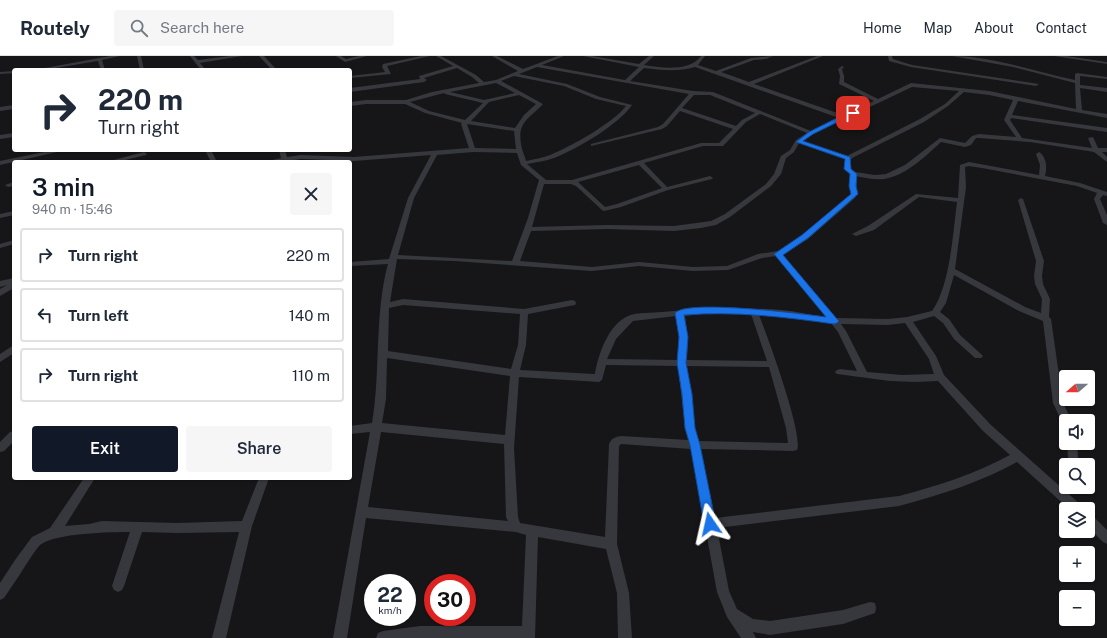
<!DOCTYPE html>
<html lang="en">
<head>
<meta charset="utf-8">
<style>
	:root { --surface:#fff; --page:#f6f6f7; --text:#1f2937; --muted:#747a83; --line:#e0e1e3; --accent:#111827 }
	body { margin:0; font-family:"Public Sans",sans-serif; background:var(--page); color:var(--text); height:100vh; display:flex; flex-direction:column; font-size:15px; white-space:nowrap }
	* { box-sizing:border-box; margin:0 }
	p { font-size:13px; color:var(--muted) }
	.icon { flex:none; width:22px; height:22px; fill:none; stroke:currentColor; stroke-width:2; stroke-linecap:round; stroke-linejoin:round }
	.map { position:relative; flex:1; overflow:hidden }
	.side { position:absolute; left:12px; top:104px; width:340px; height:320px; display:flex; flex-direction:column; background:var(--surface); border-radius:4px; box-shadow:0 1px 3px #0004 }
	.side>* { flex:none }
	.hud { position:absolute; left:12px; top:12px; width:340px; height:84px; border-radius:4px; box-shadow:0 1px 3px #0004; background:#fff; color:var(--text); overflow:hidden }
	.needle { width:26px; rotate:250deg }
	.controls { position:absolute; left:1059px; top:314px; display:grid; gap:8px }
	.controls a { display:grid; place-items:center; width:36px; height:36px; border-radius:4px; background:var(--surface); box-shadow:0 1px 3px #0004; font-size:20px }
	.speed { position:absolute; left:364px; top:518px; display:flex; gap:8px; font-size:20px; font-weight:700; text-align:center }
	.speed>* { display:grid; place-content:center; width:52px; height:52px; border-radius:50%; background:var(--surface); box-shadow:0 1px 3px #0004; line-height:1 }
	.speed small { font-size:10px; font-weight:400 }
	.speed .limit { border:6px solid #d22; background:#fff; color:#111 }
	.pin { position:absolute; display:grid; place-items:center; width:34px; height:34px; color:#fff; margin:-17px; border-radius:8px; box-shadow:0 2px 6px #0006 }
	.me { position:absolute; width:44px; margin:-22px; rotate:349deg; stroke-linejoin:round; filter:drop-shadow(0 0 3px #0008) }
	.turn { display:flex; align-items:center; gap:14px; height:84px; padding:0 20px; font-size:18px }
	.turn .icon { width:52px; height:52px; stroke-width:2.5 }
	.turn b { display:block; font-size:28px; line-height:34px }
	.round { display:grid; place-items:center; flex:none; width:42px; height:42px; border-radius:4px; background:var(--page) }
	.head { display:flex; align-items:center; justify-content:space-between; height:68px; padding:0 20px }
	h1 { font-size:24px; font-weight:600; line-height:30px; color:var(--accent) }
	.cta { display:flex; gap:8px; margin-top:auto; padding:8px 20px }
	.cta a { flex:1; height:46px; border-radius:4px; background:var(--accent); color:#fff; font-size:16px; font-weight:600; line-height:46px; text-align:center }
	.cta a+a { background:var(--page); color:var(--text) }
	ul { padding:0; list-style:none }
	li { display:flex; align-items:center; gap:12px; height:54px; margin:0 8px 6px; padding:0 12px; border:2px solid var(--line); border-radius:4px }
	li div { flex:1 }
	li b { display:block; font-size:15px }
	li em { font-style:normal }
	header { display:flex; align-items:center; gap:24px; box-sizing:border-box; height:56px; padding:0 20px; background:var(--surface); border-bottom:1px solid var(--line) }
	header strong { font-size:19px }
	nav { display:flex; gap:22px; margin-inline-start:auto; font-size:14px }
	.search { width:280px; height:36px; background:var(--page); display:flex; align-items:center; gap:10px; box-sizing:border-box; padding:0 14px; border-radius:4px; color:var(--muted); font-size:15px }
	.map>svg:first-child { display:block }
	.lines { fill:none; stroke-linecap:round; stroke-linejoin:round }
	.minor { fill:#37383d; fill-rule:evenodd }
	.route { fill:#1a73e8; stroke:#114b97 }
</style>
</head>
<body>
<header>
<strong>Routely</strong>
<div class="search"><svg class="icon" aria-label="search" viewBox="0 0 24 24"><circle cx="10" cy="10" r="6"/><path d="M15 15l6 6"/></svg>Search here</div>
<nav><a>Home</a><a>Map</a><a>About</a><a>Contact</a></nav>
</header>
<div class="map">
<svg width="1107" height="582" viewBox="0 0 1107 582">
	<rect width="100%" height="100%" fill="#161618"/>
	<g class="lines">
		<path class="minor" d="M110,0H120L102,4L105,14H101L98,5L44,14H34Z
			M137,0H141L144,14H140Z
			M190,0H194L198,4L230,0H242L200,7L206,14H201Z
			M259,0H264L277,14H272Z
			M336,0H341L346,3L359,0H367L345,6Z
			M421,0H430L387,10L391,18L350,22V20L385,16L382,11L383,8Z
			M436,0H441L476,19L484,26L496,24L518,15L492,0H497L523,13L558,0H564L542,9L625,24L639,11L583,0H592L639,8L649,0H654L644,9C662,12 689,16 701,0H705L698,9L716,15L751,2L773,0L766,3L754,4L721,16L749,26L817,0H823L754,28L843,59L874,45L839,28L840,20L838,13L842,10L844,11L842,13L844,20V26L878,43L911,27L989,35L1076,53L1075,27L1013,11L952,0C994,0 1034,16 1075,24V18L1077,17L1107,21V23L1080,20V29L1107,32V36L1080,32L1082,54L1107,58V62L1018,45L1012,59L1107,72V76L1011,62L1010,64L1022,82L1092,92L1088,82L1093,81L1098,92H1107V96H1102L1107,101V106L1094,96L1030,86L979,82H976L971,89L965,91L941,86C926,100 905,120 884,123C875,124 865,122 856,120C856,127 858,137 855,142L808,183L783,199L836,262L888,263L907,261L932,255C950,230 953,177 957,146L919,141L874,174L856,180L852,178L868,170L916,138L958,142L960,109L969,106L1039,119L1040,109L1036,98L1039,96C1047,101 1047,112 1045,120L1080,127L1107,136V140L1103,139L1100,143L1107,159V169L1103,167L1094,143L1097,137L1077,130L982,112L969,110L965,111L966,131L955,213L1025,251L1041,257L1042,243L1035,228L1034,220L1036,205L1018,144L1021,142L1023,143L1044,205L1042,220L1043,228L1050,243L1049,261L1051,263L1063,347L1072,365H1066V369L1063,368L1053,347L1043,265L1019,255L954,219L946,247L940,256L949,263L960,279L981,298L983,300L981,302H975L954,283L943,267L934,260L913,266L936,300L944,319L991,369L1081,449L1083,453H1069L1017,406C981,426 940,439 899,450L717,472L729,535L737,553L753,563L770,565L843,554L870,546L875,547L876,552L875,557L843,568L770,579L753,576L756,582H741L727,561L717,536L691,393L621,388L619,390L617,488L629,537L632,582H618L617,537L606,493L538,481L535,582H376L378,577L383,575L420,570H522L526,479L516,476L366,462L347,582H333L370,376L350,378V370L372,367C381,315 374,259 388,208L350,210V206L389,203L408,142L431,99L354,105L301,103L288,105V106H265L281,102L279,94H285L287,101L301,99L354,101L469,92L461,68L462,67L425,57L405,48H366L350,50V46L366,44H406L432,36L479,27L472,21L457,12L424,22L427,24L424,26L350,36V32L420,23L419,20L453,10ZM537,11L689,38L663,68L658,71L591,88V90L662,73L667,70L680,55L733,73L719,87H701L572,124H546L527,108C536,106 546,105 554,102C577,93 618,69 632,49L600,41L567,28L519,18ZM695,11L839,62L811,75L713,36L693,35L630,25L644,12C661,14 678,16 695,11ZM514,20L564,30L596,43L626,50C613,67 570,91 550,99C542,102 534,103 526,105C525,100 523,97 522,93C516,66 527,65 543,48L501,25ZM496,27L515,37L484,44L450,36ZM912,31L959,35L945,48L920,63L847,100L803,85L813,78ZM964,36L989,39L1013,44L1004,64L1016,81L979,78L972,80L965,87L940,82L905,109L886,118L875,119L855,116L851,113V103L854,101L924,66L948,50ZM444,37L445,38L483,47L465,64L429,55L410,46ZM519,39L536,48L524,59L515,72L471,65L489,46ZM694,39H710L755,57L742,64L736,70L682,52ZM760,58L807,77L796,84L790,94L781,100L774,118L766,128L725,158L711,165L674,170L607,169L532,171L544,128H571L576,130L602,154L604,155L621,151L668,134L712,123L713,122L710,120L667,131L644,107L703,90H723L746,66ZM467,68L514,75L516,93L475,92ZM799,87L845,103V113L850,118C849,125 851,134 850,140L802,179L778,195L758,198L727,210L693,211L639,206L592,211L520,205L531,175L607,173L674,175L701,172L716,169L730,161L771,130L781,118L786,102L794,96ZM473,96L517,97L521,109L539,124L528,162L512,205L398,199L414,142L437,99ZM639,109L662,132L617,148L605,151L578,126ZM776,200L826,261C811,259 796,255 781,254C741,251 701,252 662,256C653,257 636,256 628,260C608,269 598,299 595,318L520,314L526,289L528,258L575,249L576,247L575,245L572,244L524,253L403,243L390,246L397,203L454,205L592,215L639,210L693,215L728,214L762,202ZM403,249L520,258L518,289L511,313L388,295L389,252ZM703,258H751L767,305L687,304L688,281L685,260ZM759,259L782,260L831,267L838,276L857,315L840,313L837,314L835,316L837,318L890,325L915,326L938,325L983,375L1010,399C975,418 937,430 899,440L715,462L701,393L793,395L797,394C804,379 767,279 759,259ZM676,260L680,281L678,304L607,303L616,283L633,265ZM905,267L929,303L934,318L902,319L867,316L846,275L841,268L888,269ZM387,302L510,320L505,379L382,367L386,343ZM606,309L678,310L685,372L688,384L621,380C615,381 612,382 609,388L605,481L520,467L518,461L514,392L519,321L599,326L602,324ZM687,310L769,311L786,372L788,387L699,385L695,372ZM381,376L504,388L506,461L508,465L368,451Z
			M888,0H892L893,3L912,9L1039,28L1036,30L911,11L889,5Z
			M1054,0H1066L1107,6V8Z
			M315,13H327L329,14H313Z
			M14,15V17L0,18V16Z
			M14,49V53L0,55V51Z
			M14,77V81L0,83V79Z
			M54,94H66L0,109V105Z
			M205,94H211L217,106H211Z
			M144,96L147,98L146,99L117,106H106Z
			M14,126V130L8,131L5,129Z
			M14,155V159L0,162V158Z
			M14,184V188L0,192V188Z
			M14,222V232L0,240V233L7,229L0,231V225Z
			M14,289V297L0,306V298Z
			M14,375V385L4,395L0,396V386L10,376Z
			M1067,387H1077L1078,402L1077,405L1073,406L1069,405L1068,402Z
			M84,422H95L65,470L89,468L102,465L177,467L242,465L259,422H269L252,470L226,582H212L239,476L177,477L142,476L124,530L122,534L118,536L114,534L112,530L130,476C111,476 55,477 40,489C37,492 34,497 31,501C22,515 13,529 4,542L0,544V527L15,504L32,481L50,472Z
			M1088,458L1092,459L1107,474V488L1103,486L1088,471Z"/>
	</g>
	<path class="route" d="M851,55L856,57L813,78L803,85L850,101L851,113L857,118L856,130L858,138L808,182L783,199L837,263L839,265L837,267L834,268C785,261 735,255 684,259L688,281L686,307L692,338L695,372L700,389L716,468L714,472L710,474L706,472L704,468L690,389L685,372L682,338L677,307L679,281L675,257C687,243 804,258 826,261L774,198L802,179L851,138L849,130L850,118L844,113L845,103L796,86L809,76Z"/>
</svg>
<div class="controls">
<a><svg class="needle" viewBox="-14 -14 28 28"><path d="M0-13l5 13h-10z" fill="#e53935"/><path d="M0 13l5-13h-10z" fill="#747a83"/></svg></a>
<a><svg class="icon" aria-label="sound" viewBox="0 0 24 24"><path d="M4 9h4l5-4v14l-5-4H4zM17 9q2 3 0 6"/></svg></a>
<a><svg class="icon" aria-label="search" viewBox="0 0 24 24"><circle cx="10" cy="10" r="6"/><path d="M15 15l6 6"/></svg></a>
<a><svg class="icon" aria-label="layers" viewBox="0 0 24 24"><path d="M12 4l9 5-9 5-9-5zM3 14l9 5 9-5"/></svg></a>
<a>+</a>
<a>−</a>
</div>
<div class="speed"><div>22<small>km/h</small></div><div class="limit">30</div></div>
<div class="pin" style="left:853px;top:57px;background:#d93025"><svg class="icon" aria-label="arrive" viewBox="0 0 24 24"><path d="M6 21V4h12l-3 4 3 4H6"/></svg></div>
<svg class="me" style="left:710px;top:468px" viewBox="-20 -20 40 40"><path d="M0-17L14 15 0 8-14 15z" fill="#1a73e8" stroke="#fff" stroke-width="4"/></svg>
<div class="hud">
<div class="turn"><svg class="icon" aria-label="right" viewBox="0 0 24 24"><path d="M7 20v-9h11M14 6l5 5-5 5"/></svg><div><b>220 m</b>Turn right</div></div>
</div>
<section class="side">
<div class="head"><div><h1>3 min</h1><p>940 m · 15:46</p></div><a class="round"><svg class="icon" aria-label="close" viewBox="0 0 24 24"><path d="M6 6l12 12M18 6L6 18"/></svg></a></div>
<ul>
<li><svg class="icon" aria-label="right" viewBox="0 0 24 24"><path d="M7 20v-9h11M14 6l5 5-5 5"/></svg><div><b>Turn right</b></div><em>220 m</em></li>
<li><svg class="icon" aria-label="left" viewBox="0 0 24 24"><path d="M17 20v-9H6M10 6l-5 5 5 5"/></svg><div><b>Turn left</b></div><em>140 m</em></li>
<li><svg class="icon" aria-label="right" viewBox="0 0 24 24"><path d="M7 20v-9h11M14 6l5 5-5 5"/></svg><div><b>Turn right</b></div><em>110 m</em></li>
</ul>
<div class="cta"><a>Exit</a><a>Share</a></div>
</section>
</div>
</body>
</html>
